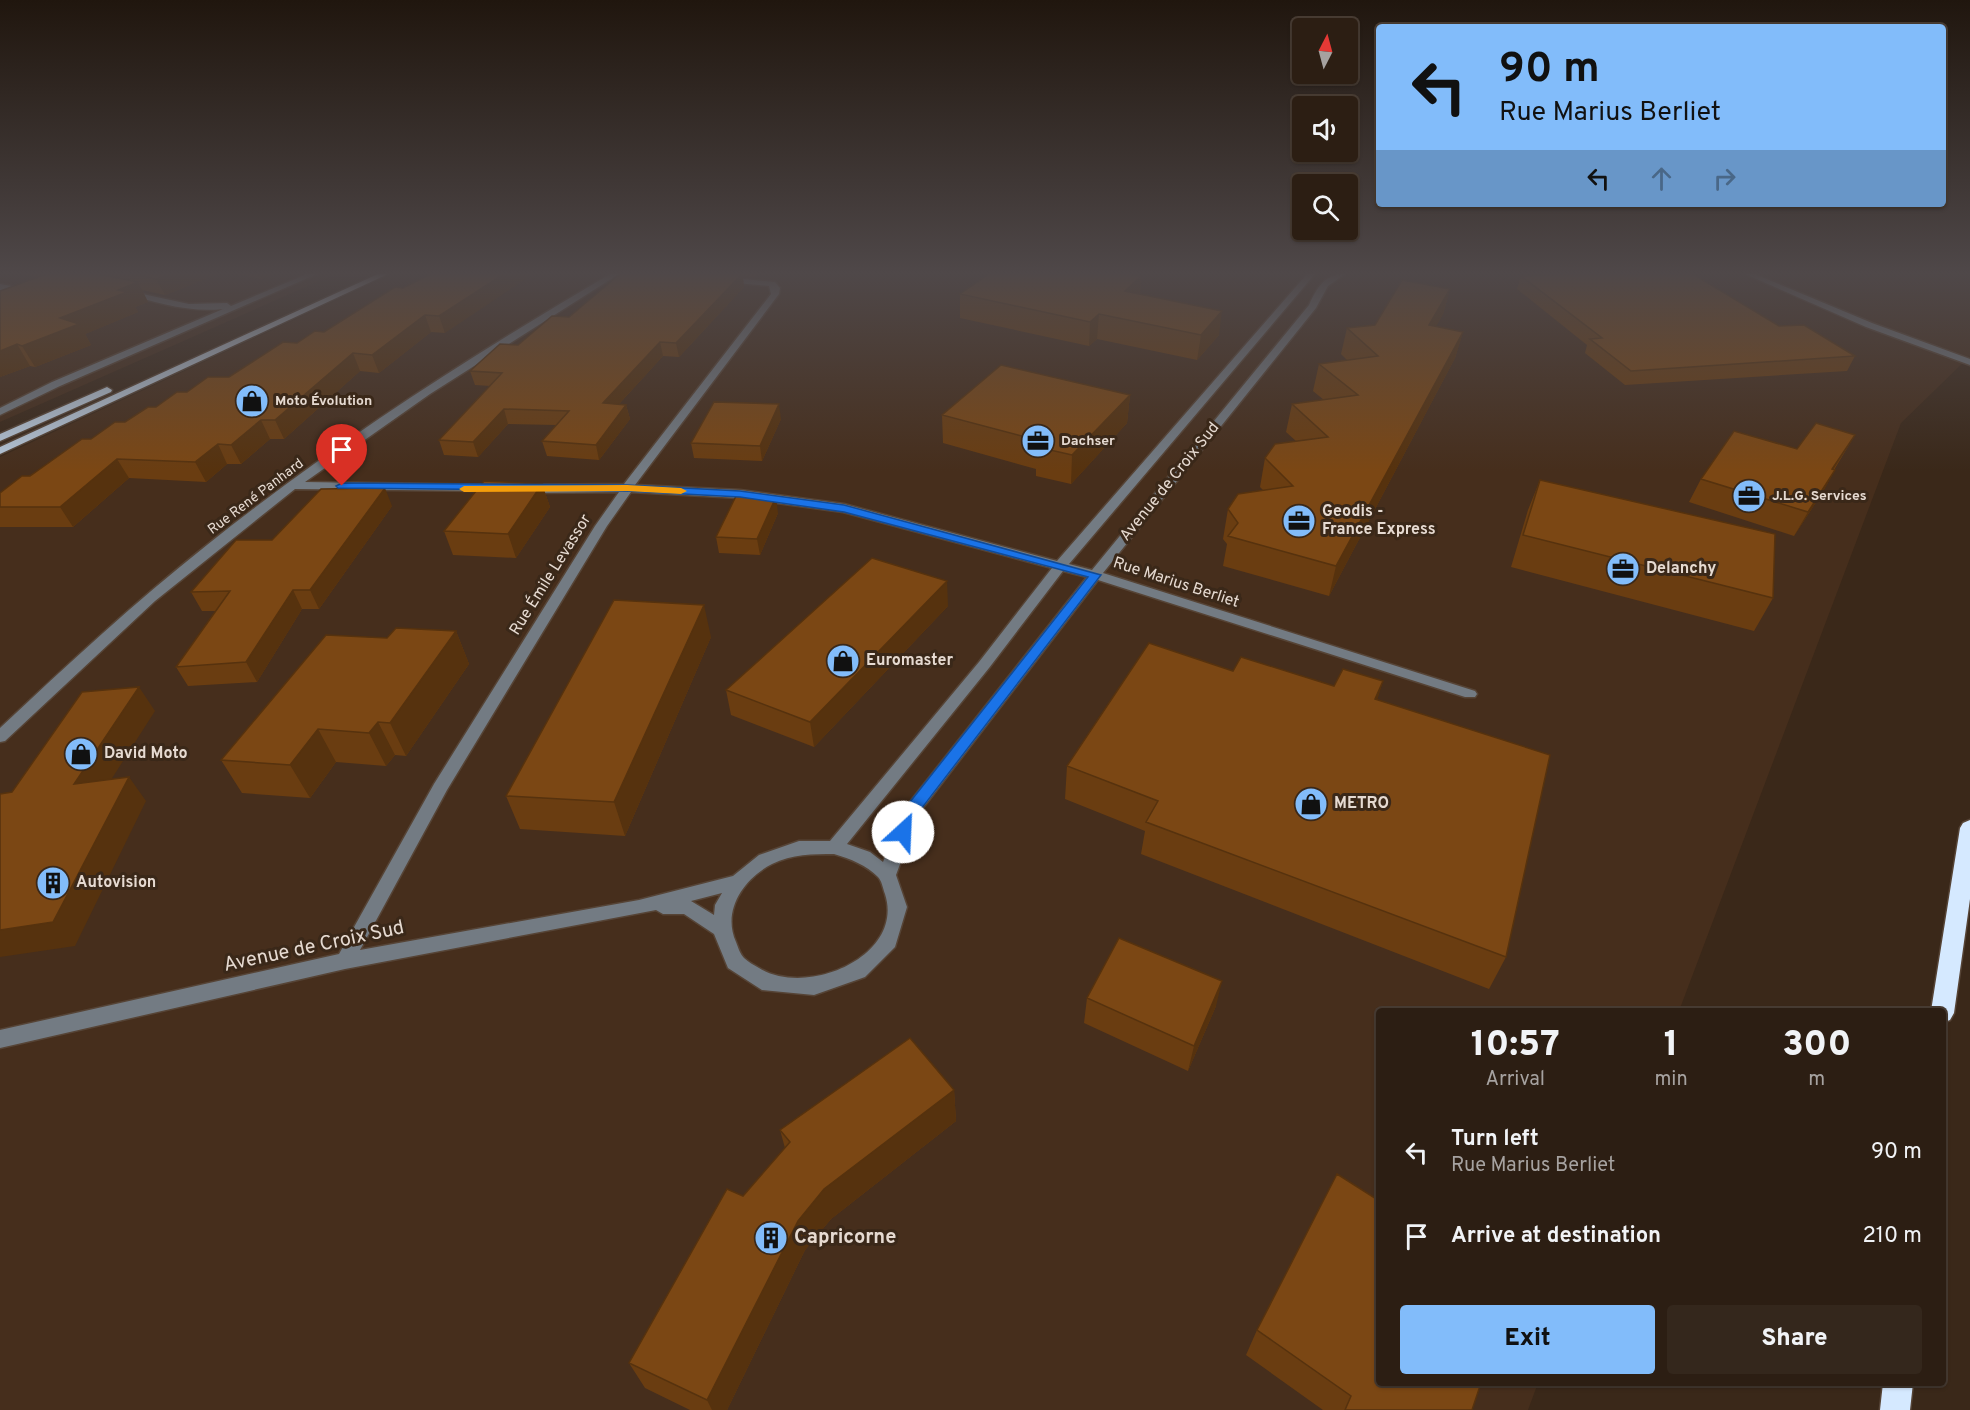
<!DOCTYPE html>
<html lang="en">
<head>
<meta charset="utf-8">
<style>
	:root { --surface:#2c1e13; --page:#34271c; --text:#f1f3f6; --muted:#a6a2a0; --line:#483c33; --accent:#82bcfa }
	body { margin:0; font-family:Overpass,sans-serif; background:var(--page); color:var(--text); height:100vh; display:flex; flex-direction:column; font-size:22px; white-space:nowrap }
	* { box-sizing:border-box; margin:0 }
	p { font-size:20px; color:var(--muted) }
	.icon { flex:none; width:33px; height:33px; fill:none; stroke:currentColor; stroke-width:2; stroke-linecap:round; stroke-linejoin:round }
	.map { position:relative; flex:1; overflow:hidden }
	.panel { position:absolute; left:1376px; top:1008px; width:570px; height:378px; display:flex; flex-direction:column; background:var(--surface); border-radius:6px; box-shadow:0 2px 4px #0004,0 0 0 2px var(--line) }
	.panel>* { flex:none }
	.guide { position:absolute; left:1376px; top:24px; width:570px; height:183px; border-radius:6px; box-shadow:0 2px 4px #0004,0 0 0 2px var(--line); background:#82bcfa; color:#111; overflow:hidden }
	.needle { width:39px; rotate:6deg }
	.buttons { position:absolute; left:1292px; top:18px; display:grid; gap:12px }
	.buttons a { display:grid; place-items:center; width:66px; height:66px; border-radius:6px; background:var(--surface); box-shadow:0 2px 4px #0004,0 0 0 2px var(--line); font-size:30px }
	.pin { position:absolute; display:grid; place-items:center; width:51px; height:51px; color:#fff; margin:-62px -26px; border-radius:50% 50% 50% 0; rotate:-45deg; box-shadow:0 0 6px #0007 }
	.pin .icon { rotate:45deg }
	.me { position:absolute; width:66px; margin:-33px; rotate:25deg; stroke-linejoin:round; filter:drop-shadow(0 0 4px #0008) }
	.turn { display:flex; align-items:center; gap:21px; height:126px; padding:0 24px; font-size:27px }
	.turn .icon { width:78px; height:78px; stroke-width:2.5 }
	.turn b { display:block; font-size:42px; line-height:51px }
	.lanes { display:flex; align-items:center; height:57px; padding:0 24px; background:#0003; justify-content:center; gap:30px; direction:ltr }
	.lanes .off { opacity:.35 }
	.eta { display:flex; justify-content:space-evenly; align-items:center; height:102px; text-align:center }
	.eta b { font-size:36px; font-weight:800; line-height:42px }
	.button { display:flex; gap:12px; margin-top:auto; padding:12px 24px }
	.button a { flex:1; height:69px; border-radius:6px; background:var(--accent); color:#111; font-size:24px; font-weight:800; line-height:69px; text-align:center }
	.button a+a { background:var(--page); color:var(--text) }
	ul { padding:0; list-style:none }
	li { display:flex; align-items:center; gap:18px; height:84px; padding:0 24px }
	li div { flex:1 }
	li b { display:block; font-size:22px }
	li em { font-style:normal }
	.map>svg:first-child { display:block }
	.built { fill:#462e1c }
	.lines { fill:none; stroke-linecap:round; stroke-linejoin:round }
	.minor-casing { stroke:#564436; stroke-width:3 }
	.major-casing { stroke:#564436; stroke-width:3 }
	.highway-casing { stroke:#564436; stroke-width:3 }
	.minor { fill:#737b83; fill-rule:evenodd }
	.major { fill:#b9cadc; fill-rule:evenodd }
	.highway { fill:#d5e9ff; fill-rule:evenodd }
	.wall { fill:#6a3d11 }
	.shaded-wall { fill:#56320e }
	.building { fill:#7b4714; stroke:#56320e; stroke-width:1.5 }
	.route { fill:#1a73e8; stroke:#114b97; stroke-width:1.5 }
	.slow { fill:#f59e0b }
	.labels { text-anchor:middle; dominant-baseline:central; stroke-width:6; stroke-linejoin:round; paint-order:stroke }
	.far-poi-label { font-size:14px; font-weight:bold; fill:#e6dad1; stroke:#3a2819; text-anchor:start }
	.far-street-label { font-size:14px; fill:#e6dad1; stroke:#3a2819 }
	.street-label { font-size:16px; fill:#e6dad1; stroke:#3a2819 }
	.poi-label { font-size:16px; font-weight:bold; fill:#e6dad1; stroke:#3a2819; text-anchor:start }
	.near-street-label { font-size:20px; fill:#e6dad1; stroke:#3a2819 }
	.near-poi-label { font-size:20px; font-weight:bold; fill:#e6dad1; stroke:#3a2819; text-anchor:start }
</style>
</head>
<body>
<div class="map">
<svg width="1970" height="1410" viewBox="0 0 1970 1410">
	<rect width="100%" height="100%" fill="#3a2819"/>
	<path class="built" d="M0,274H335L0,422Z
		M392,274H1970V356L1901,423L1679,1011H1378V1383H1538L1528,1410H0V457Z"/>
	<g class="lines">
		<g class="minor-casing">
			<path id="minor" d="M307,274H317L60,386L0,415V408L52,382L223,309C189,313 156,302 124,294V290L189,304L227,303L231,306Z
				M610,274H619L430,394L305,482L497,485L501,487V491L295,489L155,601L5,741L0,742V728C67,665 135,602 207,545C334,443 471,356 610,274Z
				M1307,274H1315L1069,564L1092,570L1309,305C1317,288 1324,274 1345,274L1328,286L1316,308L1103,573L1475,691L1477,694L1475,697H1465L1098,580L919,813L896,875L907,907L895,947L865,977L814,995L762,990L728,968L714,934L684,914H663L656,910L345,969L0,1048V1030L339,954L434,784L595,526L619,492L524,493L518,489L524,485L624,484L771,294L769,286L725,282L721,279L722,277L775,282L780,288L779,294L635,485L740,490L844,504L1057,561ZM631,492L740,498L843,512L1052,568L979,662L830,841H799L759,855L733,876L639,900L360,950L447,790L607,526ZM1063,571L1087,577L906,807L883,862L870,852L847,844L989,668ZM834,854C851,859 866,865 878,877C882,881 883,889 885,894C905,956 807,998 759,968C754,965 748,962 744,958C740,954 738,947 736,942C722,911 743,879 772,864C792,854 813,854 834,854ZM722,893L715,905L714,915L691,901Z
				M1745,274H1755L1872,323L1970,359V365L1866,327Z
				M0,284L33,290L29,293L0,290Z"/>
		</g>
		<g class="major-casing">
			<path id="major" d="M378,274H388L0,454V447Z
				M107,387L112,390L111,392L0,441V434Z"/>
		</g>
		<g class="highway-casing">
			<path id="highway" d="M1970,820V899L1954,1013L1950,1020L1942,1023V1011H1931L1960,828L1963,823Z
				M1883,1383H1913L1910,1410H1880Z"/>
		</g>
		<use href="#minor" class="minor"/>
		<use href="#major" class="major"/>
		<use href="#highway" class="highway"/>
	</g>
	<path class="wall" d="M23,274H218L165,295L142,290L148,302L135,307L138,312L85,334L91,345L35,367L30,366L0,377L38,277Z
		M237,274H274L262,279Z
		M431,274L445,333L431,332L379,373L360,371L284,439H270L241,464H227L206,482L129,478L73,527H0V493L91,439L187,392L229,377L297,343L324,332L403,288Z
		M620,274H757L754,277L743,276L744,287L679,357L663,356L619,404L626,405L630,419L599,460L547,456L542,441L556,425L508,424L478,457L444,455L439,440L490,386L475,385L470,371L569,317Z
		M1141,276L1140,294L1219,335L1197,360L1097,339L1089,346L960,318V294Z
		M1521,276L1779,326L1855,356L1847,371L1625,385L1585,353L1587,345L1517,289Z
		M1450,289L1443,314L1436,326L1463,332L1455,358L1329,596L1223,566L1227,544L1223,539L1228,509L1263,490L1260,487L1265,458L1296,441L1286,432L1292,404L1324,400L1313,391L1319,364L1347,360L1341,354L1347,328L1375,325Z
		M1130,395L1127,423L1071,484L1036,476V469L943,443L942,415Z
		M781,419L762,461L694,458L691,443Z
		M1855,435L1834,470H1835L1822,493L1794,536L1689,502L1701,479L1797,449Z
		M1540,480L1773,598L1754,631L1511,567L1528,510Z
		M542,484L550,507L516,558L453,555L444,531Z
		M392,506L319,609H302L257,682L188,686L176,667L216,611H202L191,592L272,540Z
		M778,513L760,555L719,553L716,537Z
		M948,606L814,747L731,715L726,690Z
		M456,631L469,664L406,756L395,755L386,766L336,762L310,798L242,793L221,760Z
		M711,637L625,836L520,829L506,796Z
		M1233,671L1334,686L1383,681L1377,699L1506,957L1489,989L1141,854L1145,831L1065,799L1067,766Z
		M1087,998L1216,1006L1188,1071L1084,1023Z
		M954,1090L956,1121L831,1219L805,1250L727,1410H690L645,1388L629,1363L743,1196L785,1148L780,1130Z
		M1257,1330L1472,1410H1323L1246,1355Z"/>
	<path class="shaded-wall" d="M169,274H218L165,295L156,279Z
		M260,274H274L262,279Z
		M504,274H533L445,333L439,316Z
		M742,274L744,287L679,357L676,343Z
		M1141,276L1139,300L1125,291Z
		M138,282L148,302L135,307L138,312L85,334L91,345L35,367L22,346L60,318L118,290Z
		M1450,289L1443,314L1422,351L1429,325Z
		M1222,311L1219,335L1197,360L1201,335Z
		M1099,314L1097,339L1089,346L1090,322Z
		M425,315L431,332L379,373L372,355Z
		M1463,332L1455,358L1329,596L1336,566Z
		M660,342L663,356L606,418L603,403Z
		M17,344L30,366L0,377V351Z
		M353,353L360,371L284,439L275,420Z
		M1130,395L1127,423L1071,484L1072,455Z
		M779,404L781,419L762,461L760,446Z
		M626,405L630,419L599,460L596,445Z
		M504,409L508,424L478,457L473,442Z
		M261,420L270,439L241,464L231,445Z
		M1855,435L1841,457L1819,492L1832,469Z
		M218,444L227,464L206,482L195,462Z
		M117,459L129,478L73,527L60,507Z
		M1835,470L1822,493L1794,536L1808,512Z
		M542,484L550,507L516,558L508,534Z
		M385,488L392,506L319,609L310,590Z
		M776,497L778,513L760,555L757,539Z
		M947,581L948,606L814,747L810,722Z
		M293,590L302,609L257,682L246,662Z
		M704,605L711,637L625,836L614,802Z
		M456,631L469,664L406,756L390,723Z
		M1383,681L1373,714L1375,699Z
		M139,687L155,711L93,808L74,784Z
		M378,722L395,755L386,766L369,733Z
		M318,729L336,762L310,798L290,765Z
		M129,777L146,801L75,946L0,957V930Z
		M1222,981L1216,1006L1188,1071L1194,1046Z
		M954,1090L956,1121L831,1219L805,1250L727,1410H712L707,1400L798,1221L824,1189Z"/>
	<path class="building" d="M46,274H98L138,282L118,290L127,292L60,318L79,324L22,346L17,344L0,351V291Z
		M133,274H169L156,279Z
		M431,274H504L439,316L425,315L372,355L353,353L275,420H261L231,445L218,444L195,462L117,459L60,507H0V493L22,476H30L82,439H91L115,422H125L148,407H156L177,392H187L208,377H229L283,342L297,343L315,331L324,332L395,287L403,288Z
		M620,274H742L676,343L660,342L603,403L626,405L596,445L542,441L569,411L504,409L473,442L439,440L502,373L470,371L500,344L518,345L552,316L569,317Z
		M989,274H1127L1141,276L1125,291L1222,311L1201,335L1099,314L1090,322L960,294Z
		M1563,274H1693L1779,326L1804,325L1855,356L1631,371L1590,339L1602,338L1521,276Z
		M1402,280L1450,289L1429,325L1463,332L1336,566L1228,536L1238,523L1228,509L1238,494L1293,486L1265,458L1275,444L1328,437L1292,404L1358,395L1319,364L1378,356L1347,328L1375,325Z
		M1001,365L1130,395L1072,455L1037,447L1041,441L942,415Z
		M714,402L779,404L760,446L691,443Z
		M1816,423L1855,435L1832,469L1835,470L1808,512L1701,479L1734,431L1797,449Z
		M1540,480L1775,534L1773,598L1523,535Z
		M484,481L542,484L508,534L444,531Z
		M385,488L310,590H293L246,662L176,667L230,591L191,592L236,540H272L321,489Z
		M737,494L776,497L757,539L716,537Z
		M872,558L947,581L810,722L726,690Z
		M614,600L704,605L614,802L506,796Z
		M396,628L456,631L390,723L378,722L369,733L318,729L290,765L221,760L326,635L387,638Z
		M1149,643L1233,671L1241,657L1334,686L1343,669L1383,681L1375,699L1550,755L1506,957L1146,822L1158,801L1067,766Z
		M139,687L74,784L129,777L53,922L0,930V794L12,792L82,692Z
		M1119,938L1222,981L1194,1046L1087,998Z
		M910,1038L954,1090L824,1189L798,1221L707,1400L629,1363L727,1189L743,1196L790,1142L780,1130Z
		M1337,1174L1378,1200V1383H1481L1472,1410H1345L1351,1396L1257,1330Z"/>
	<linearGradient id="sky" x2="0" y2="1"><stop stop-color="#20160e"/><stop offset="0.58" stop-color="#4f4849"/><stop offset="1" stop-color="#4f4849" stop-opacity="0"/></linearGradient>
	<rect width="1970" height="471" fill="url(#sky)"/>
	<path class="route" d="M342,483L627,485L740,491L844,505L1101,575L918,813L909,836L903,838L896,832L906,807L1088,577L844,512L740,497L627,491L338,488L336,486Z"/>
	<path class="slow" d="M627,485L681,488L687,491L681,494L627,491L464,492L459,489L464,486Z"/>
	<defs>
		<g id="shop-disc" transform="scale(1.725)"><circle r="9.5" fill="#82bcfa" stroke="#3a2819"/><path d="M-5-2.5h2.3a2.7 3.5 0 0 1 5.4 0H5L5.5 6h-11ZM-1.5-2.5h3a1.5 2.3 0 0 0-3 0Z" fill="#111"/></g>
		<g id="office-disc" transform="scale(1.725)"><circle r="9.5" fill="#82bcfa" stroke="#3a2819"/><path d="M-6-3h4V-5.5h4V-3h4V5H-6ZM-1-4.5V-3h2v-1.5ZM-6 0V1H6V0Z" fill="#111"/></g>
		<g id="building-disc" transform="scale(1.725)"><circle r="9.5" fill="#82bcfa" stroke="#3a2819"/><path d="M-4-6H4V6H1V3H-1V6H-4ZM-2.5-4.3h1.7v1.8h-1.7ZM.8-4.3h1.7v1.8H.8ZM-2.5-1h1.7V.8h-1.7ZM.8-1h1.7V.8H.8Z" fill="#111"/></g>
	</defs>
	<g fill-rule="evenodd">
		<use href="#shop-disc" x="252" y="401"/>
		<use href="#office-disc" x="1038" y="441"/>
		<use href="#office-disc" x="1749" y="496"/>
		<use href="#office-disc" x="1299" y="521"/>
		<use href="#office-disc" x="1623" y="569"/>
		<use href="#shop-disc" x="843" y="661"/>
		<use href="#shop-disc" x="81" y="754"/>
		<use href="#shop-disc" x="1311" y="804"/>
		<use href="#building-disc" x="53" y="883"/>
		<use href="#building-disc" x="771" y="1238"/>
	</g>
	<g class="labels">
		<g class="far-poi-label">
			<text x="275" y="401">Moto Évolution</text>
			<text x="1061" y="441">Dachser</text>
			<text x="1772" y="496">J.L.G. Services</text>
		</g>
		<g class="far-street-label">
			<text transform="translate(256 497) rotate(-37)">Rue René Panhard</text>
		</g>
		<g class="street-label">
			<text transform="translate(1170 482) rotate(-51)">Avenue de Croix Sud</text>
			<text transform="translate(551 575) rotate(-58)">Rue Émile Levassor</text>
			<text transform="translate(1176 583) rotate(18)">Rue Marius Berliet</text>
		</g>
		<g class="poi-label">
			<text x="1322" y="512">Geodis -<tspan x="1322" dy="18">France Express</tspan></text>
			<text x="1646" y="569">Delanchy</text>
			<text x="866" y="661">Euromaster</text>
			<text x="104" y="754">David Moto</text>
			<text x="1334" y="804">METRO</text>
			<text x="76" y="883">Autovision</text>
		</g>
		<g class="near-street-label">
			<text transform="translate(314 947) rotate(-12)">Avenue de Croix Sud</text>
		</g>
		<g class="near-poi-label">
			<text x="794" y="1238">Capricorne</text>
		</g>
	</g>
</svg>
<div class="buttons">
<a><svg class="needle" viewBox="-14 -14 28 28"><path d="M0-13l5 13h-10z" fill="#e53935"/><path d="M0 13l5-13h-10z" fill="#a6a2a0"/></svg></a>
<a><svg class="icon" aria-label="sound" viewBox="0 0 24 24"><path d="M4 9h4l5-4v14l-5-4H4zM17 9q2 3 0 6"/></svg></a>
<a><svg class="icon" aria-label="search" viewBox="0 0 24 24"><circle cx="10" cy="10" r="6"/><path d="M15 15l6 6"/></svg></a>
</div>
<div class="pin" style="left:342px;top:486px;background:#d93025"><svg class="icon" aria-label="arrive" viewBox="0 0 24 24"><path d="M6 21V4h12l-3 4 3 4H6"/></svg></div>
<svg class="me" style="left:903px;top:832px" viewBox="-20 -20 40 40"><circle r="19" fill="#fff"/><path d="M0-13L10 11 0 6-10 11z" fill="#1a73e8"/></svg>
<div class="guide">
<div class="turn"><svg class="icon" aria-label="left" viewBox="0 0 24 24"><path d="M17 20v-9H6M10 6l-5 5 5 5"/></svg><div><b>90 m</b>Rue Marius Berliet</div></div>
<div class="lanes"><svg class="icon" aria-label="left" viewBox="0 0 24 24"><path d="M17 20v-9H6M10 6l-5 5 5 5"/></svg><svg class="icon off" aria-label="ahead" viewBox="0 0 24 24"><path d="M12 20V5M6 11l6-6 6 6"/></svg><svg class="icon off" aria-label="right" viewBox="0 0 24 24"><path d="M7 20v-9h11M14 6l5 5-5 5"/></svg></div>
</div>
<section class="panel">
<div class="eta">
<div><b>10:57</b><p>Arrival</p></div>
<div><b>1</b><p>min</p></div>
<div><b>300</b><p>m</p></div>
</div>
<ul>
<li><svg class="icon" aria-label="left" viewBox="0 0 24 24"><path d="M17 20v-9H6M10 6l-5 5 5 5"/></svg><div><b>Turn left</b><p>Rue Marius Berliet</p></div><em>90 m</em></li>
<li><svg class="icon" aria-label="arrive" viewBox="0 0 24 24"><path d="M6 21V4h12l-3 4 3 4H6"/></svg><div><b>Arrive at destination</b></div><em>210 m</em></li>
</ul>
<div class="button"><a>Exit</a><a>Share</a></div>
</section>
</div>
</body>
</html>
